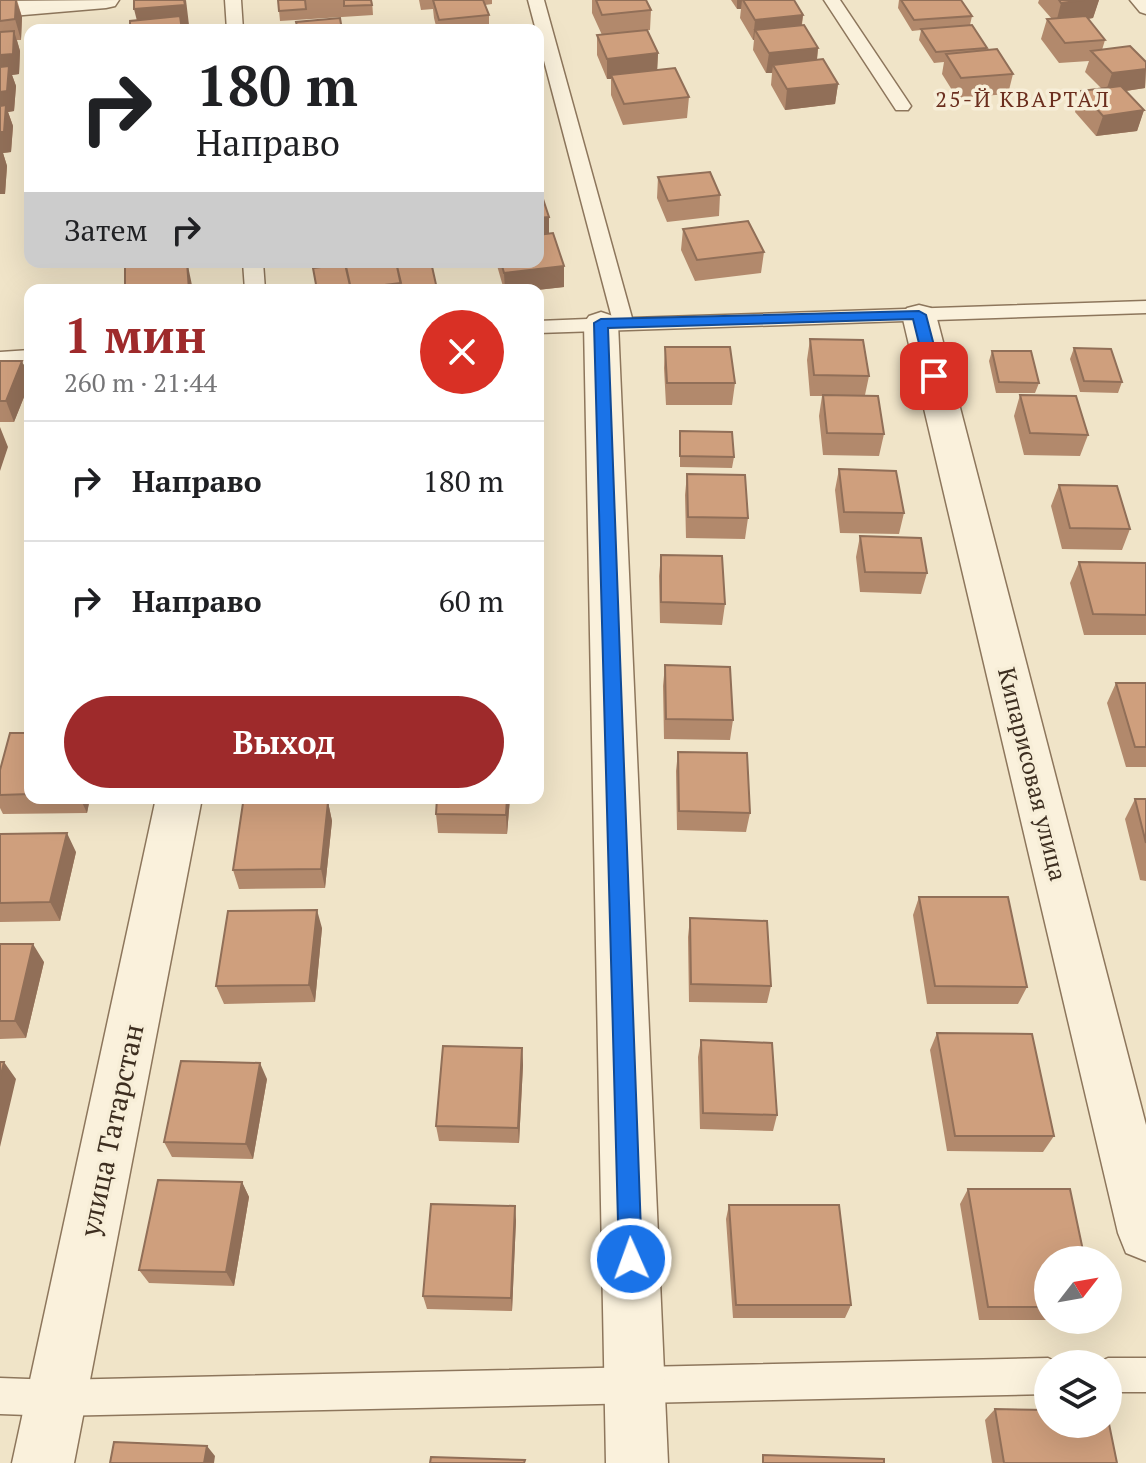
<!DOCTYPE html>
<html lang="ru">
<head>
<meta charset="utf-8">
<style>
	:root { --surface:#fff; --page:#f2f2f2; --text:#202124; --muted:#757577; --line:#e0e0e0; --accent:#9e2a2b }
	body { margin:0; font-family:"PT Serif",serif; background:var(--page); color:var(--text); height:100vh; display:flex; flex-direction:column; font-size:30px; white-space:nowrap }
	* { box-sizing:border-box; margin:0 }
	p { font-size:26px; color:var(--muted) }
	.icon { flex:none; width:44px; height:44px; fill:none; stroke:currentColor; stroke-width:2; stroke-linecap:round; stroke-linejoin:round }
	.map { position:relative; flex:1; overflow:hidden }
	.drawer { position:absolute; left:24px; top:284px; width:520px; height:520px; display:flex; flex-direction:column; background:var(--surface); border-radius:16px; box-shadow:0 8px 32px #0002 }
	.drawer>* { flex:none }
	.hud { position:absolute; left:24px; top:24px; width:520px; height:244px; border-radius:16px; box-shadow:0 8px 32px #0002; background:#fff; color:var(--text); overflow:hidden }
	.needle { width:52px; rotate:59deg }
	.buttons { position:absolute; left:1034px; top:1246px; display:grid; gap:16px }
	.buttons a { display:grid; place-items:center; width:88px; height:88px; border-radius:50%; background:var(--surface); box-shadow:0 8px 32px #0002; font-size:40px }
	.pin { position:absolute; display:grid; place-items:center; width:68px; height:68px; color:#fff; margin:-34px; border-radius:16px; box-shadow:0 4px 12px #0006 }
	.me { position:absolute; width:88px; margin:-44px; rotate:358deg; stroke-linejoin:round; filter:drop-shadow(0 0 6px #0008) }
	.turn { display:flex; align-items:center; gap:28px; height:168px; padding:0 40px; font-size:36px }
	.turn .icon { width:104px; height:104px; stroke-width:2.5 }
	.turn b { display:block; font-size:56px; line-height:68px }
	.then { display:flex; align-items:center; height:76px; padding:0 40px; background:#0003; gap:16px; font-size:30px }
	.round { display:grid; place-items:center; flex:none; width:84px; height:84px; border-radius:42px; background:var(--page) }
	.summary { display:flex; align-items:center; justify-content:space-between; height:136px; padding:0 40px }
	h1 { font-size:48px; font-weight:600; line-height:60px; color:var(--accent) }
	.button { display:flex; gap:16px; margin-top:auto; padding:16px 40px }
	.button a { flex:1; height:92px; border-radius:48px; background:var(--accent); color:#fff; font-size:32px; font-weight:600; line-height:92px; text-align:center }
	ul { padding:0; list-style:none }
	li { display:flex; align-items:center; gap:24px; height:120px; padding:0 40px; border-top:2px solid var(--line) }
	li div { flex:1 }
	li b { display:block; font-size:30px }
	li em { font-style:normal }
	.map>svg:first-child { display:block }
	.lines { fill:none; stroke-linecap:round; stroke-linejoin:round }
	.service-casing { stroke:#8d765c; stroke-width:3 }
	.minor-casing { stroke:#8d765c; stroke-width:3 }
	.service { fill:#faf1dc; fill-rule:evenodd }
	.minor { fill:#faf1dc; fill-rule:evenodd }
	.wall { fill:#b2896c }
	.shaded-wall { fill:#916f58 }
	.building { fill:#cf9f7d; stroke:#916f58; stroke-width:2 }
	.route { fill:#1a73e8; stroke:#114b97; stroke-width:2 }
	.labels { text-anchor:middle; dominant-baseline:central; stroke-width:7; stroke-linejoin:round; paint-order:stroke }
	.far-neighbourhood-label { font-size:22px; letter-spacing:2px; fill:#6b2e1e; stroke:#f7eed8 }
	.street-label { font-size:24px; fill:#3d2e20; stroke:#f7eed8 }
	.near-street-label { font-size:28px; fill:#3d2e20; stroke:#f7eed8 }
</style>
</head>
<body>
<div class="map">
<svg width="1146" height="1463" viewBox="0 0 1146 1463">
	<rect width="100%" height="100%" fill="#f0e4c8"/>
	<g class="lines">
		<g class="service-casing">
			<path id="service" d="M225,0H241L243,30H227Z
				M528,0H544L632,318L1146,301V313L538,333V321L612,318Z
				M824,0H840L911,106L908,110H896Z
				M1130,0H1146V14L1140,12Z
				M243,262H263L265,290H245Z
				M30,350V364L0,366V352Z
				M1048,1358L1061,1364H1048V1394L56,1416L0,1414V1378L56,1380Z
				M1108,1358H1146V1392H1108V1364H1095Z"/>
		</g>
		<g class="minor-casing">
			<path id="minor" d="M119,0L115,6L106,8L0,17V1Z
				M919,305L931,308L936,315L1146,1125V1261L1126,1253L1118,1233L902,315L907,308Z
				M601,312L613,316L618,323L668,1463H606L584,323L589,316Z
				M156,798H202L74,1463H12Z"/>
		</g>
		<use href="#service" class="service"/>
		<use href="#minor" class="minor"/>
	</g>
	<path class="wall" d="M0,0H17L22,17L21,40H17L20,51L19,74L12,75L16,86L14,111L8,112L13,126L11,152L3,153L7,166L5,194H0Z
		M278,0H372L373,15L280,21Z
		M419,0H492V4L485,5L489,15V27L491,30H437L434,18L433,9L421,10Z
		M592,0H646L651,10L650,30L602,35L592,13Z
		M731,0H794L803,15L802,25L818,48L817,60L838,84L835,104L785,110L771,85L772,73H766L753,50L754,40H753L740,18L741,9H737Z
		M899,0H961L972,16L970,25L987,48L986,50L1013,74L1008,94L957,98L942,74L944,62L934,63L919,40L921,30L912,31L898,8Z
		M1039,0H1099L1093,18L1088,19L1105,40L1102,50L1146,62L1145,88L1126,91L1144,110L1137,131L1096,136L1075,112L1081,91L1101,88L1085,72L1089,61L1059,63L1041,39L1047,19H1052L1038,3Z
		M597,35L658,53L657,70L689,97L687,118L623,125L611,95V79H607L597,55Z
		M658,177L720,195L719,216L667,222L657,198Z
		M683,229L764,252L761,273L695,281L681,250Z
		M549,234L564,287L537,290H504L496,262H538Z
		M344,262H431L437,290H317L345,264Z
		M810,339L869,376L865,395L884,434L879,456L823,455L819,416L822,396H810L807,360Z
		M665,347L735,383L732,405H666L664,368Z
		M1074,348L1122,382L1118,393L1080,392L1070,359Z
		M992,351L1039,383L1035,393H996L989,361Z
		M0,361L30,382L14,422H0Z
		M1020,395L1088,435L1080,456L1024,455L1014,416Z
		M680,431L734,457L732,468L680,467Z
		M839,469L904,513L899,534L840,533L835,490Z
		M687,474L748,518L745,539L686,538L685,495Z
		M1059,485L1130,529L1122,550L1062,549L1051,506Z
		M860,536L927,573L921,594L860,592L856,557Z
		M661,555L725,604L722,625L660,623L659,576Z
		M1079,562L1146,563V635H1084L1070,583Z
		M665,665L733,720L730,740L664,739L663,686Z
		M1116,683H1146V767H1126L1107,703Z
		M30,733V798H90L87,813L3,814L0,808V795Z
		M678,752L750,813L746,832L677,830L676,771Z
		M510,798L507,834L438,833L436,814Z
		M1135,799H1146V881L1140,880L1125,819Z
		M328,802L332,821L325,888L239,889L233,870Z
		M0,834L76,852L60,921L0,922Z
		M919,897L1027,987L1018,1004H927L913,915Z
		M690,918L771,986L767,1003L689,1002L688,937Z
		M322,928L315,1002L224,1004L216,986Z
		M0,944L44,962L26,1038L0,1039Z
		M937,1033L1054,1136L1043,1152L947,1151L930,1050Z
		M701,1040L777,1115L773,1131L700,1129L698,1057Z
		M522,1048L523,1065L519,1143L439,1141L436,1126Z
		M267,1079L253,1159L172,1157L164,1142Z
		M242,1182L249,1197L234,1286L149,1283L139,1270Z
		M968,1189L1048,1260V1320H979L960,1204Z
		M729,1205L851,1305L845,1318H733L726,1219Z
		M516,1220L512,1311L427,1309L423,1296Z
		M995,1409L1117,1463H992L985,1420Z"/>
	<path class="shaded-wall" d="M16,0L22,17L21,40L15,19Z
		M186,0L189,25H183L184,30L139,29L134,9Z
		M737,0H742L741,9H737Z
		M1084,0H1099L1093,18L1056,23L1061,3Z
		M803,15L800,35L755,30L754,40H753L755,20Z
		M14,31L20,51L19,74L12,75L16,86L14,111L8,112L13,126L11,152L3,153L7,166L5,194H0V55Z
		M818,48L816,68L773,65L772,73H766L769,53Z
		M658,53L657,74L611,75V79H607V59Z
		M1146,69L1145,88L1105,94L1112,73Z
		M838,84L835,104L785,110L787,89Z
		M1144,110L1137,131L1096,136L1103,116Z
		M549,217V238L538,239V218Z
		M128,262H191V266H188L193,290H189L131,273Z
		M564,266V287L537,290H505L504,273Z
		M22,361L30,382L14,422L6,401Z
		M0,427L8,447L0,471Z
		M80,798H90L87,813Z
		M507,798H510L507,834L506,815Z
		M328,802L332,821L325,888L321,869Z
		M67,833L76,852L60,921L50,902Z
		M317,910L322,928L315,1002L309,985Z
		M33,944L44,962L26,1038L15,1021Z
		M522,1048L523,1065L519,1143L518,1128Z
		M4,1062L16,1079L0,1147V1079Z
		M260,1063L267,1079L253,1159L246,1144Z
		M242,1182L249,1197L234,1286L226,1272Z
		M515,1206L516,1220L512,1311L511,1298Z
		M207,1446L215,1456L214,1463H204Z"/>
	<path class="building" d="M0,0H16L15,19L0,21Z
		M134,0H184L185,5L134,9Z
		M278,0H305L306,9L279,11Z
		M344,0H371L372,5L344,6Z
		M433,0H483L489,15L439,20Z
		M596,0H646L651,10L602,15Z
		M743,0H794L803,15L755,20Z
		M901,0H961L972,16L914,20Z
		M1059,0H1084L1061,3Z
		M180,16L182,30H130V21Z
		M1086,16L1105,40L1065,43L1047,19Z
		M340,18L342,30H298L296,22Z
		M804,25L818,48L769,53L755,30Z
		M972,25L987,48L936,52L921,29Z
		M490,27L491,30H464Z
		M647,30L658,53L607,59L597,35Z
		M14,31L13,54L0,55V32Z
		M1130,46L1146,62V69L1112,73L1091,51Z
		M997,49L1013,74L961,78L946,54Z
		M823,59L838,84L787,89L773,65Z
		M9,66L7,91L0,92V67Z
		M675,68L689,97L624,104L611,75Z
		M1121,86L1144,110L1103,116L1081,91Z
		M6,105L4,132H0V106Z
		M710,172L720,195L668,201L658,177Z
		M538,187H539L549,217L538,218Z
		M748,221L764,252L697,260L683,229Z
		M553,233L564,266L504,273L501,262H538V235Z
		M170,262H187L189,290H125V267Z
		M345,262H396L401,283L351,289Z
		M396,262H431L437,289L402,290Z
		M345,264L351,290H317L313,268Z
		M810,339L863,340L869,376L814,375Z
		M665,347H730L735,383H667Z
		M1074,348L1111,349L1122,382L1084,381Z
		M992,351H1031L1039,383L999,382Z
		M0,361H22L6,401H0Z
		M823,395L878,396L884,434L827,433Z
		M1020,395L1076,396L1088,435L1030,433Z
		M680,431L732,432L734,457L680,456Z
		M839,469L896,471L904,513L844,512Z
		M687,474L745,475L748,518L688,517Z
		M1059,485L1117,486L1130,529L1070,528Z
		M860,536L921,538L927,573L865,572Z
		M661,555L722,556L725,604L661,602Z
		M1079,562L1146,563V615L1093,614Z
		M665,665L730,667L733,720L666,719Z
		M1116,683H1146V747H1135Z
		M10,733H30V794L0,795V770Z
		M678,752L747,753L750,813L679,811Z
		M437,798H507L506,815L436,814Z
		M1135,799H1146V843Z
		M328,802L321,869L233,870L243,803Z
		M67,833L50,902L0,903V834Z
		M919,897H1008L1027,987L935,986Z
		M317,910L309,985L216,986L228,911Z
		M690,918L767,921L771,986L691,984Z
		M0,944H33L15,1021H0Z
		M937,1033L1032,1034L1054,1136H955Z
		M701,1040L772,1043L777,1115L703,1113Z
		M443,1046L522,1048L518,1128L436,1126Z
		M181,1061L260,1063L246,1144L164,1142Z
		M0,1062H4L0,1079Z
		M158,1180L242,1182L226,1272L139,1270Z
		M968,1189H1070L1085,1260H1048V1307H988Z
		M431,1204L515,1206L511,1298L423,1296Z
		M729,1205H839L851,1305H736Z
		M995,1409L1048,1410V1424H1108V1419L1117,1463H1004Z
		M114,1442L207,1446L204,1463H110Z
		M763,1455L884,1459V1463H763Z
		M431,1457L525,1460L524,1463H430Z"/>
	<path class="route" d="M919,311L926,315L942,376L934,381L927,376L913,319L608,328L642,1259L639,1267L631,1271L622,1267L619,1259L594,323L601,319Z"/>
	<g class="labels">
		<g class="far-neighbourhood-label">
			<text x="1023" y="98">25-Й КВАРТАЛ</text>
		</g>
		<g class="street-label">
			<text transform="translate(1033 774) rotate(76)">Кипарисовая улица</text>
		</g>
		<g class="near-street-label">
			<text transform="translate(111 1130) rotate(-78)">улица Татарстан</text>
		</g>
	</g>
</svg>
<div class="buttons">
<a><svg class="needle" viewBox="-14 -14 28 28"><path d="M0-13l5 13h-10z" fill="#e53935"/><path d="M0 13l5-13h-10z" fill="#757577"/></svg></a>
<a><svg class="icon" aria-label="layers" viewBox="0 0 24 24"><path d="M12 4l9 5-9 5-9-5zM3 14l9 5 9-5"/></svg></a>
</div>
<div class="pin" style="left:934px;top:376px;background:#d93025"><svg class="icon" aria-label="arrive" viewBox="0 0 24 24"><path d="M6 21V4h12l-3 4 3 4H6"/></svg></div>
<svg class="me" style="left:631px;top:1259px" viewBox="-20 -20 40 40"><circle r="17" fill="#1a73e8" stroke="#fff" stroke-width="3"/><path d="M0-11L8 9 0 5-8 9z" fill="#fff"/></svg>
<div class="hud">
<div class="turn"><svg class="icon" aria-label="right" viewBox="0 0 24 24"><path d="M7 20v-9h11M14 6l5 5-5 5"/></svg><div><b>180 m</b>Направо</div></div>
<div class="then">Затем<svg class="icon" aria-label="right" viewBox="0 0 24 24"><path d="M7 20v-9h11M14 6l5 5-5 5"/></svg></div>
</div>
<section class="drawer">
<div class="summary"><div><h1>1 мин</h1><p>260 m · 21:44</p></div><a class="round" style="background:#d93025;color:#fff"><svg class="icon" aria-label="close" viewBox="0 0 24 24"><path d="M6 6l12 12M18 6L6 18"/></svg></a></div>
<ul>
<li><svg class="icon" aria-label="right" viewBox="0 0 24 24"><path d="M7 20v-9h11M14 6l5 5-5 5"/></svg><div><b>Направо</b></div><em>180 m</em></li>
<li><svg class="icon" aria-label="right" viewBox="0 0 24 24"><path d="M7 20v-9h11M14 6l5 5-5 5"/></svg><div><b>Направо</b></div><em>60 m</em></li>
</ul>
<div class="button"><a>Выход</a></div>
</section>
</div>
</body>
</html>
